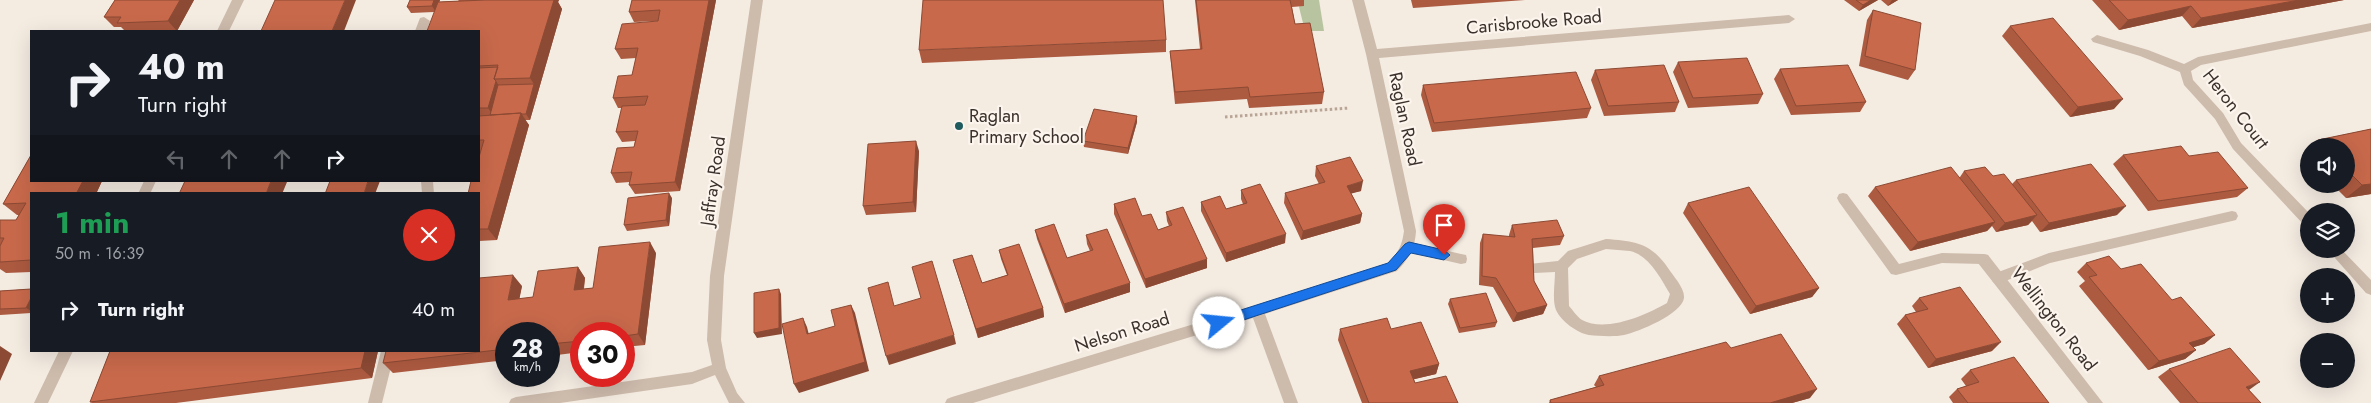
<!DOCTYPE html>
<html lang="en">
<head>
<meta charset="utf-8">
<style>
	:root { --surface:#171b24; --page:#20242c; --text:#f1f3f6; --muted:#9ea1a6 }
	body { margin:0; font-family:Jost,sans-serif; background:var(--page); color:var(--text); height:100vh; display:flex; flex-direction:column; font-size:19px; white-space:nowrap }
	* { box-sizing:border-box; margin:0 }
	p { font-size:16px; color:var(--muted) }
	.icon { flex:none; width:28px; height:28px; fill:none; stroke:currentColor; stroke-width:2; stroke-linecap:round; stroke-linejoin:round }
	.map { position:relative; flex:1; overflow:hidden }
	.details { position:absolute; left:30px; top:192px; width:450px; height:160px; display:flex; flex-direction:column; background:var(--surface); border-radius:0px; box-shadow:0 5px 20px #0002 }
	.details>* { flex:none }
	.banner { position:absolute; left:30px; top:30px; width:450px; height:152px; border-radius:0px; box-shadow:0 5px 20px #0002; background:#171b24; color:var(--text); overflow:hidden }
	.controls { position:absolute; left:2300px; top:138px; display:grid; gap:10px }
	.controls a { display:grid; place-items:center; width:55px; height:55px; border-radius:50%; background:var(--surface); box-shadow:0 5px 20px #0002; font-size:25px }
	.speed { position:absolute; left:495px; top:322px; display:flex; gap:10px; font-size:25px; font-weight:700; text-align:center }
	.speed>* { display:grid; place-content:center; width:65px; height:65px; border-radius:50%; background:var(--surface); box-shadow:0 5px 20px #0002; line-height:1 }
	.speed small { font-size:12px; font-weight:400 }
	.speed .limit { border:8px solid #d22; background:#fff; color:#111 }
	.pin { position:absolute; display:grid; place-items:center; width:42px; height:42px; color:#fff; margin:-51px -21px; border-radius:50% 50% 50% 0; rotate:-45deg; box-shadow:0 0 5px #0007 }
	.pin .icon { rotate:45deg }
	.me { position:absolute; width:55px; margin:-28px; rotate:73deg; stroke-linejoin:round; filter:drop-shadow(0 0 4px #0008) }
	.turn { display:flex; align-items:center; gap:18px; height:105px; padding:0 25px; font-size:22px }
	.turn .icon { width:65px; height:65px; stroke-width:2.5 }
	.turn b { display:block; font-size:35px; line-height:42px }
	.lanes { display:flex; align-items:center; height:48px; padding:0 25px; background:#0003; justify-content:center; gap:25px; direction:ltr }
	.lanes .off { opacity:.35 }
	.round { display:grid; place-items:center; flex:none; width:52px; height:52px; border-radius:26px; background:var(--page) }
	.summary { display:flex; align-items:center; justify-content:space-between; height:85px; padding:0 25px }
	h1 { font-size:30px; font-weight:700; line-height:38px; color:#1e9e55 }
	ul { padding:0; list-style:none }
	li { display:flex; align-items:center; gap:15px; height:65px; padding:0 25px }
	li div { flex:1 }
	li b { display:block; font-size:19px }
	li em { font-style:normal }
	.map>svg:first-child { display:block }
	.green { fill:#b8c4a0 }
	.lines { fill:none; stroke-linecap:round; stroke-linejoin:round }
	.path { stroke:#b9a596; stroke-width:3; stroke-dasharray:2.5 2.5; stroke-linecap:butt }
	.service { fill:#cdbbac; fill-rule:evenodd }
	.minor { fill:#cdbbac; fill-rule:evenodd }
	.wall { fill:#ac5a40 }
	.shaded-wall { fill:#8c4a34 }
	.building { fill:#c8694b; stroke:#8c4a34 }
	.route { fill:#1a73e8; stroke:#114b97 }
	.poi-dot { fill:#1f5a5e; stroke:#fbf5ee; stroke-width:2 }
	.labels { text-anchor:middle; dominant-baseline:central; stroke-width:4.5; stroke-linejoin:round; paint-order:stroke }
	.street-label { font-size:18px; fill:#3b302b; stroke:#fbf5ee }
	.poi-label { font-size:18px; fill:#3b302b; stroke:#fbf5ee; text-anchor:start }
</style>
</head>
<body>
<div class="map">
<svg width="2371" height="403" viewBox="0 0 2371 403">
	<rect width="100%" height="100%" fill="#f4ebe1"/>
	<path class="green" d="M1302,0H1319L1324,31H1305L1299,7Z"/>
	<g class="lines">
		<path class="path" d="M1225,117L1349,108"/>
		<path class="service" d="M424,17L430,21L427,31H415L420,18Z
			M421,181H433L434,194H422Z
			M1843,193L1847,194L1899,264L1942,253L1983,254L1988,255L1989,259L1988,263L1983,264L1942,263L1896,275L1891,274L1839,202L1837,198L1839,194Z
			M2232,211L2236,212L2238,216L2236,220L2232,221L2050,263L1998,284L1993,282L1991,278L1993,274L2049,253Z
			M1606,239C1635,241 1651,243 1668,268C1673,276 1685,288 1684,298C1682,314 1638,332 1624,335C1614,337 1599,336 1589,335C1577,333 1561,321 1556,310C1552,300 1555,283 1555,272L1534,273L1529,272L1528,268L1529,264L1558,261L1568,251ZM1606,249C1614,250 1622,250 1630,251C1649,255 1661,279 1670,294L1667,303C1646,315 1606,333 1582,320C1577,317 1573,310 1569,306L1568,268L1577,259Z
			M1409,242L1461,254L1466,255L1467,259L1466,263L1461,264L1409,252L1404,251L1403,247L1404,243Z
			M381,351H395L382,403H368Z"/>
		<path class="minor" d="M232,0H244L229,31H217Z
			M751,0H763L724,276L721,340L726,368L737,393L745,403H729L715,375L692,384L560,403H509L511,399L516,397L692,372L712,365L707,340L710,276Z
			M1352,0H1364L1377,49L1789,15L1795,19L1789,23L1379,58L1416,231C1415,248 1409,259 1397,271L1265,314L1298,403H1284L1253,318L973,403H945L947,399L952,397L1257,305L1388,263C1398,253 1402,246 1404,231L1366,54Z
			M2371,23V31L2201,65L2191,71L2193,80L2223,113L2241,143L2309,213V227L2305,226L2233,149L2215,119L2184,85L2180,72L2140,56L2093,42L2091,39L2097,35L2148,50L2184,64L2198,57Z
			M144,181H156L150,194H138Z
			M2327,249H2341L2371,280V295L2366,293Z
			M1983,254L1988,255L2103,403H2088L1978,263L1977,259L1978,255Z
			M59,351H73L48,403H34Z"/>
	</g>
	<path class="wall" d="M115,0H194L177,31H125L121,27H114L104,17Z
		M410,0H440L439,2L459,1L458,0H559L558,2L562,9L530,120H525L529,125L497,240L479,241V194L480,152H479V31L434,12L411,13L407,7Z
		M632,0H716L680,191L635,194L629,185L630,182L616,183L611,173L634,147L635,141L622,142L616,132L622,108H618L613,98L632,75L636,58L621,59L615,49L658,21L634,22L629,12Z
		M1195,0H1304V6L1292,7L1295,24L1324,92L1322,104L1249,108L1247,99L1175,104L1171,63L1170,51L1200,49Z
		M1411,0H1525L1413,8Z
		M1844,0H1878L1859,11Z
		M1881,0H1898L1888,6Z
		M2092,0H2344L2192,28L2182,16L2119,30Z
		M1873,10L1915,70L1908,80L1859,66L1867,20Z
		M2010,26L2114,109L2070,117L2002,36Z
		M1166,40V52L922,63L919,50Z
		M1678,62L1763,94L1758,104L1688,108L1673,72Z
		M1780,69L1866,102L1860,112L1791,115L1774,79Z
		M1595,70L1679,102L1675,112L1604,116L1591,80Z
		M1423,85L1591,108L1587,118L1432,132L1421,95Z
		M1137,122L1128,154L1084,147L1083,141Z
		M2371,129V194L2346,198L2332,184H2346V146H2311L2318,140Z
		M2309,148V159L2303,153Z
		M919,151L916,212L866,215L863,206Z
		M31,155V181H102L96,194H31V272L6,273L0,269V220H16L19,215H17L3,204Z
		M2123,155L2189,156L2248,188L2237,197L2148,211L2113,164Z
		M1316,166L1361,191L1351,193L1362,214L1360,223L1301,240L1284,203L1285,193L1319,184L1315,176Z
		M1964,171L1993,176L2012,184L2016,180L2117,215L2040,232L2032,221L2028,225L1996,232L1992,226L1987,231L1910,251L1868,196L1875,187L1960,177Z
		M1241,190L1285,243L1226,262L1201,211V202L1226,209L1243,204L1241,199Z
		M672,198L669,226L627,231L624,225Z
		M1688,203L1819,288L1812,297L1750,314L1683,213Z
		M1114,204L1142,216L1158,230L1169,226L1167,221L1166,212L1207,268L1146,288L1114,214Z
		M1512,225L1564,236L1560,245L1533,248L1534,281L1547,305L1543,314L1513,322L1493,287L1479,285L1480,243L1483,234L1509,237V235Z
		M1035,230L1067,258L1090,251L1087,244L1086,235L1130,292L1065,313L1037,239Z
		M999,250L1043,308L1044,317L978,338L953,260L982,283L1007,275L1001,259Z
		M656,253L645,345L624,347V334H581V352L549,356V334H506V360L393,373L383,363L522,286L519,299L533,297L578,267L585,278L584,289L593,288Z
		M2086,263L2121,269L2172,300L2215,335L2204,344L2193,347L2196,350L2185,359L2148,370L2079,286L2085,281L2077,272Z
		M31,289V313L0,315V291Z
		M1919,298L1992,351L1928,368L1897,324L1905,315L1916,312L1912,306Z
		M1450,299L1497,322L1495,327L1459,333L1448,304Z
		M1340,329H1391L1439,364L1436,374L1414,379L1415,383L1458,403H1362L1338,340Z
		M1731,348L1810,398L1792,403H1549L1550,400L1596,387L1594,385L1599,376Z
		M110,351H378L372,378L176,403H92L90,402Z
		M2169,369L2249,390L2261,403H2180L2158,377Z
		M1970,370L2049,403H1953L1949,397L1957,389L1966,386L1961,379Z"/>
	<path class="shaded-wall" d="M180,0H194L177,31L168,21Z
		M345,0H356L344,31H332Z
		M434,0H440L436,12L432,6Z
		M554,0H559L558,2L562,9L530,120L526,114L534,84L530,78Z
		M709,0H716L680,191L675,182Z
		M1871,0H1878L1859,11L1863,5Z
		M1892,0H1898L1888,6Z
		M2299,0H2344L2192,28L2201,18Z
		M2191,6L2182,16L2119,30L2128,20Z
		M496,81L502,91L494,116L488,108Z
		M2123,99L2114,109L2070,117L2078,107Z
		M521,113L529,125L497,240L488,229Z
		M1137,116V122L1128,154V148Z
		M916,141L919,151L916,212L913,202Z
		M83,181H102L96,194H76Z
		M271,181H286L287,182L282,194H266Z
		M368,181H380L375,194H364Z
		M1363,181L1361,191L1346,195L1347,186Z
		M2371,184V194L2346,198L2362,185Z
		M669,193L672,198L669,226L666,220Z
		M2126,206L2117,215L2040,232L2049,223Z
		M1362,214L1360,223L1301,240L1303,231Z
		M2037,215L2028,225L1996,232L2005,223Z
		M1995,222L1987,231L1910,251L1918,242Z
		M1286,234L1285,243L1226,262V253Z
		M650,242L656,253L645,345L638,334Z
		M1207,259V268L1146,288L1145,279Z
		M578,267L585,278L582,300L574,290Z
		M513,275L522,286L517,311L508,300Z
		M1130,283V292L1065,313L1064,304Z
		M1819,288L1812,297L1750,314L1756,306Z
		M779,289L781,294L782,334L757,338L754,333Z
		M31,298V311L26,308Z
		M851,305L855,313L869,371L799,393L794,384Z
		M1547,305L1543,314L1513,322L1517,313Z
		M1043,308L1044,317L978,338L976,329Z
		M803,318L807,327L811,343L807,334Z
		M954,335L956,344L889,365L886,356Z
		M2215,335L2204,344L2178,352L2189,343Z
		M2001,342L1992,351L1928,368L1936,359Z
		M0,346L12,354L0,381Z
		M2196,350L2185,359L2148,370L2159,361Z
		M365,351H378L372,378L361,368Z
		M1439,364L1436,374L1407,381L1410,371Z
		M2260,382L2249,390L2246,387Z
		M1817,389L1810,398L1792,403H1770Z"/>
	<path class="building" d="M115,0H180L168,21L117,23L121,17H104Z
		M275,0H345L332,31H261Z
		M410,0H434L432,6L407,7Z
		M485,0H554L530,78L494,79L498,65L479,66V31H427L438,2Z
		M632,0H709L675,182L629,185L632,172L611,173L617,148L634,147L638,131L616,132L622,106L645,105L648,96L613,98L618,76L632,75L638,48L615,49L622,24L658,21L660,10L629,12Z
		M923,0H1163L1166,40L919,50Z
		M1196,0H1290L1295,24L1310,23L1324,92L1250,97L1248,87L1175,92L1170,51L1202,49Z
		M1856,0H1871L1863,5Z
		M2109,0H2299L2201,18L2191,6L2128,20Z
		M1873,10L1921,23L1915,70L1865,56Z
		M2053,18L2123,99L2078,107L2010,26Z
		M1747,58L1763,94L1693,98L1678,62Z
		M1664,65L1679,102L1608,106L1595,70Z
		M1848,65L1866,102L1796,106L1780,69Z
		M498,67L494,79L496,81L488,108H479V68Z
		M1576,72L1591,108L1434,123L1423,85Z
		M534,84L526,114H522L521,113L490,115L498,85Z
		M1094,109L1137,116L1128,148L1083,141Z
		M521,113L488,229H479V194H468L471,181H479V157L484,140H479V116Z
		M2371,129V184L2362,185L2346,169V146H2324L2318,140Z
		M916,141L913,202L863,206L868,144Z
		M2181,146L2189,156L2218,152L2248,188L2158,201L2123,155Z
		M31,155V181H83L76,194H31V260L0,262V246L4,238H0V220H16L26,203L3,204Z
		M1350,157L1363,181L1347,186L1362,214L1303,231L1285,193L1325,182L1316,166Z
		M2091,164L2126,206L2049,223L2016,180Z
		M1951,167L1995,222L1918,242L1875,187Z
		M1985,167L1993,176L2004,174L2037,215L2005,223L1964,171Z
		M185,181H271L266,194H179Z
		M330,181H368L364,194H325Z
		M1260,184L1286,234L1226,253L1201,202L1220,196L1226,209L1247,203L1241,190Z
		M1749,187L1819,288L1756,306L1688,203Z
		M669,193L666,220L624,225L628,198Z
		M1135,198L1142,216L1151,214L1158,230L1172,225L1166,212L1183,207L1207,259L1145,279L1114,204Z
		M1557,220L1564,236L1532,239L1534,281L1547,305L1517,313L1496,278L1482,276L1483,234L1515,237L1512,225Z
		M1054,224L1067,258L1093,250L1086,235L1107,229L1130,283L1064,304L1035,230Z
		M650,242L638,334L624,336V334H581V341L549,344V334H506V349L383,363L386,351H479V278L513,275L508,300L533,297L538,271L578,267L574,290L593,288L599,247Z
		M1019,244L1043,308L976,329L953,260L972,255L982,283L1008,275L999,250Z
		M2109,256L2121,269L2141,264L2172,300L2181,297L2215,335L2189,343L2196,350L2159,361L2089,277L2097,275L2086,263Z
		M932,261L954,335L886,356L868,288L888,282L894,306L921,298L912,267Z
		M1960,287L2001,342L1936,359L1905,315L1928,309L1919,298Z
		M31,289V298L26,308L0,309V291Z
		M779,289V328L754,333V293Z
		M1486,293L1497,322L1460,328L1450,299Z
		M851,305L865,362L794,384L782,324L803,318L807,334L835,326L831,310Z
		M1387,318L1391,329L1421,322L1439,364L1410,371L1415,383L1446,376L1458,403H1369L1340,329Z
		M1781,334L1817,389L1770,403H1551L1550,400L1604,385L1599,376L1726,342L1731,348Z
		M2230,348L2260,382L2246,387L2261,403H2198L2169,369Z
		M110,351H365L361,368L90,402Z
		M2014,357L2049,403H1968L1957,389L1979,382L1970,370Z"/>
	<path class="route" d="M1409,242L1444,250L1450,255L1444,260L1411,253L1396,270L1219,328L1213,323L1219,317L1388,263L1405,244Z"/>
	<circle class="poi-dot" cx="959" cy="126" r="5"/>
	<g class="labels">
		<g class="street-label">
			<text transform="translate(1534 22) rotate(-5)">Carisbrooke Road</text>
			<text transform="translate(2236 109) rotate(52)">Heron Court</text>
			<text transform="translate(1405 119) rotate(78)">Raglan Road</text>
			<text transform="translate(713 181) rotate(-82)">Jaffray Road</text>
			<text transform="translate(2054 319) rotate(52)">Wellington Road</text>
			<text transform="translate(1122 332) rotate(-17)">Nelson Road</text>
		</g>
		<g class="poi-label">
			<text x="969" y="116">Raglan<tspan x="969" dy="21">Primary School</tspan></text>
		</g>
	</g>
</svg>
<div class="controls">
<a><svg class="icon" aria-label="sound" viewBox="0 0 24 24"><path d="M4 9h4l5-4v14l-5-4H4zM17 9q2 3 0 6"/></svg></a>
<a><svg class="icon" aria-label="layers" viewBox="0 0 24 24"><path d="M12 4l9 5-9 5-9-5zM3 14l9 5 9-5"/></svg></a>
<a>+</a>
<a>−</a>
</div>
<div class="speed"><div>28<small>km/h</small></div><div class="limit">30</div></div>
<div class="pin" style="left:1444px;top:255px;background:#d93025"><svg class="icon" aria-label="arrive" viewBox="0 0 24 24"><path d="M6 21V4h12l-3 4 3 4H6"/></svg></div>
<svg class="me" style="left:1219px;top:323px" viewBox="-20 -20 40 40"><circle r="19" fill="#fff"/><path d="M0-13L10 11 0 6-10 11z" fill="#1a73e8"/></svg>
<div class="banner">
<div class="turn"><svg class="icon" aria-label="right" viewBox="0 0 24 24"><path d="M7 20v-9h11M14 6l5 5-5 5"/></svg><div><b>40 m</b>Turn right</div></div>
<div class="lanes"><svg class="icon off" aria-label="left" viewBox="0 0 24 24"><path d="M17 20v-9H6M10 6l-5 5 5 5"/></svg><svg class="icon off" aria-label="ahead" viewBox="0 0 24 24"><path d="M12 20V5M6 11l6-6 6 6"/></svg><svg class="icon off" aria-label="ahead" viewBox="0 0 24 24"><path d="M12 20V5M6 11l6-6 6 6"/></svg><svg class="icon" aria-label="right" viewBox="0 0 24 24"><path d="M7 20v-9h11M14 6l5 5-5 5"/></svg></div>
</div>
<section class="details">
<div class="summary"><div><h1>1 min</h1><p>50 m · 16:39</p></div><a class="round" style="background:#d93025;color:#fff"><svg class="icon" aria-label="close" viewBox="0 0 24 24"><path d="M6 6l12 12M18 6L6 18"/></svg></a></div>
<ul>
<li><svg class="icon" aria-label="right" viewBox="0 0 24 24"><path d="M7 20v-9h11M14 6l5 5-5 5"/></svg><div><b>Turn right</b></div><em>40 m</em></li>
</ul>
</section>
</div>
</body>
</html>
